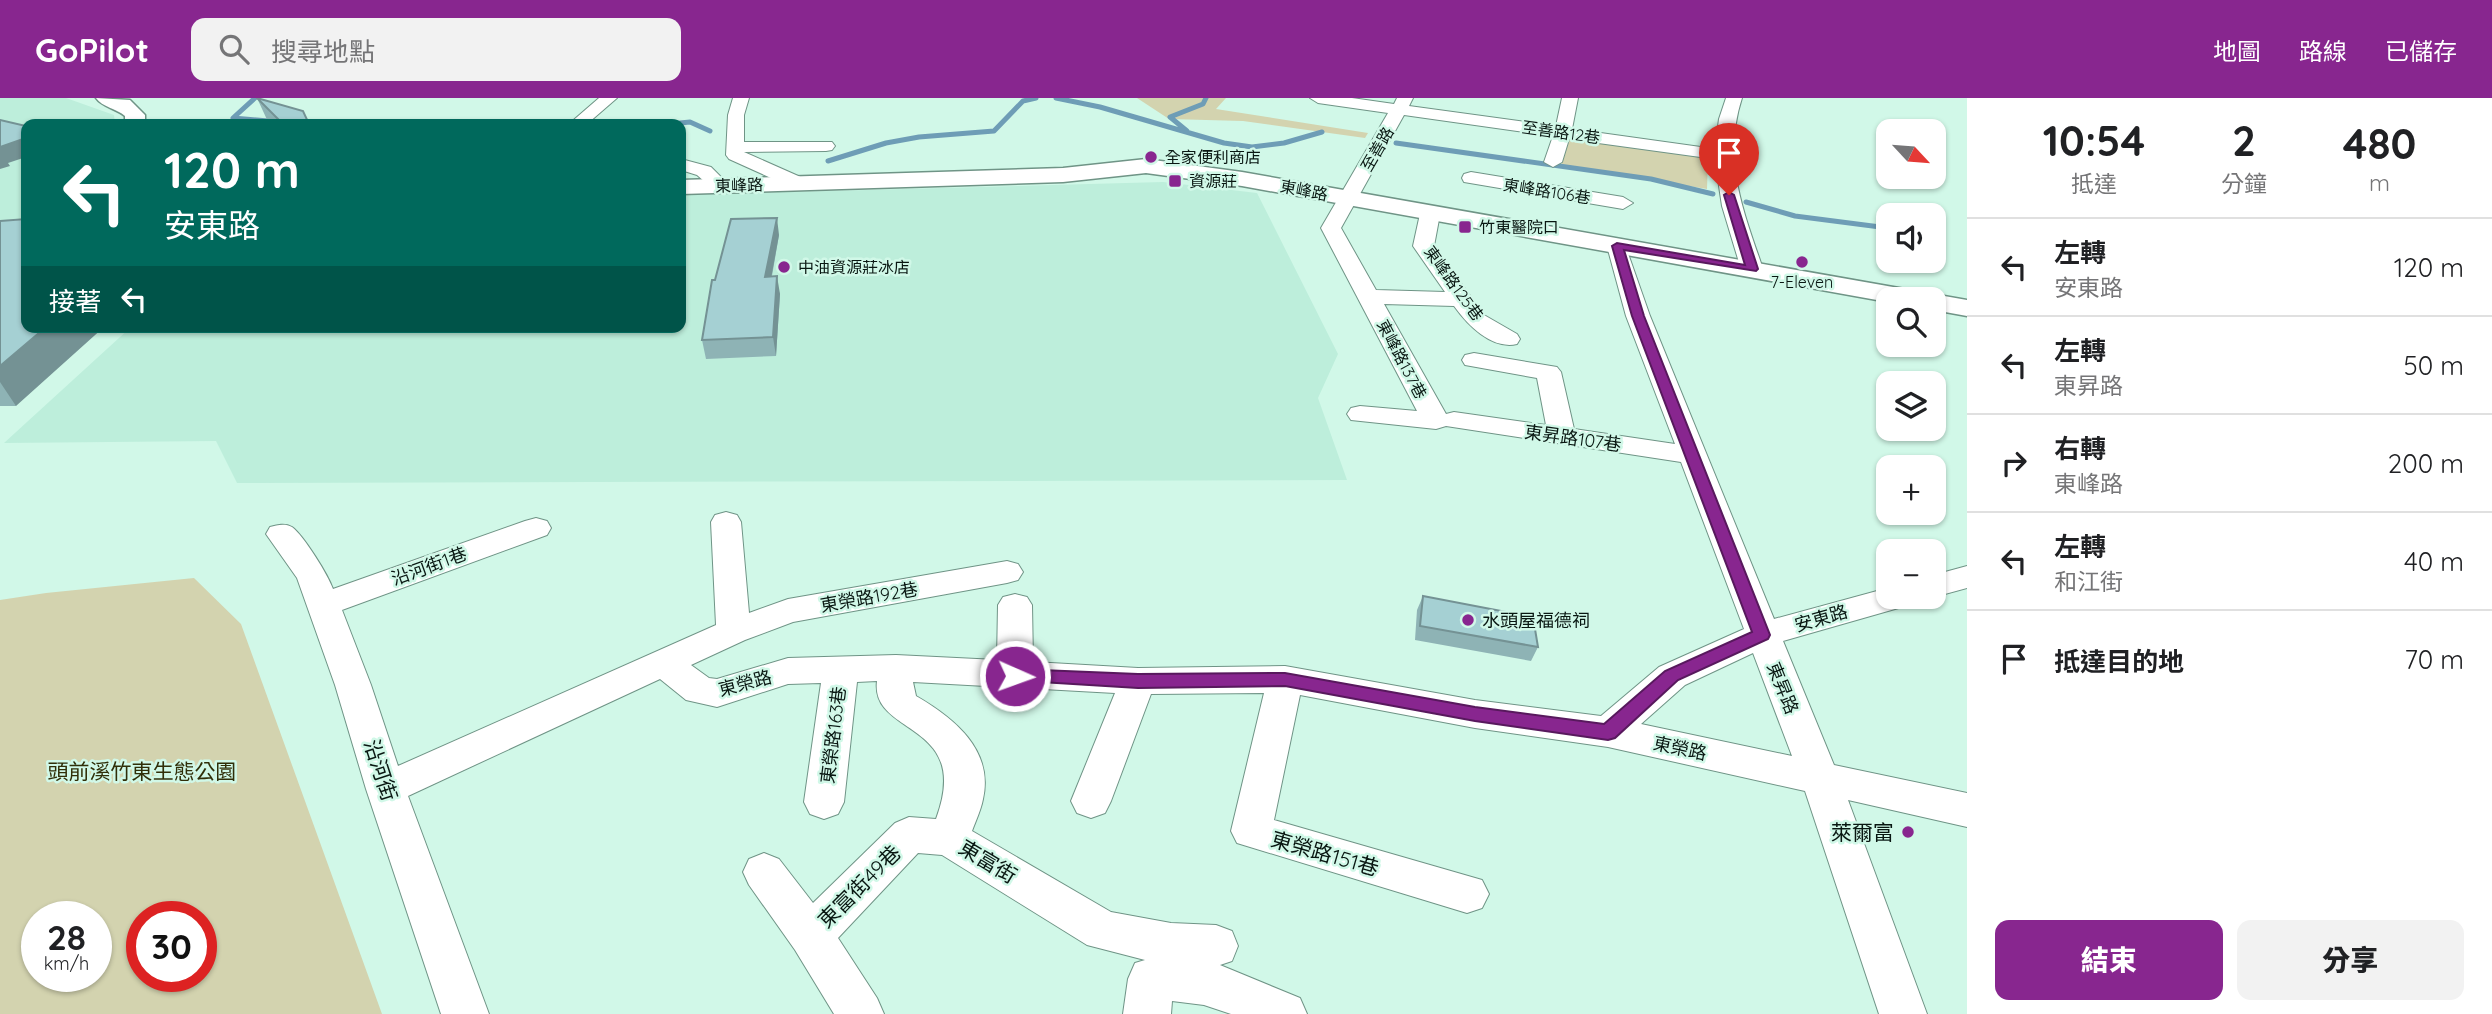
<!DOCTYPE html>
<html lang="zh-TW">
<head>
<meta charset="utf-8">
<style>
	:root { --surface:#fff; --page:#f2f2f2; --text:#202124; --muted:#757577; --line:#e0e0e0; --accent:#88268f }
	body { margin:0; font-family:Quicksand,"Noto Sans TC",sans-serif; background:var(--page); color:var(--text); height:100vh; display:flex; flex-direction:column; font-size:26px; white-space:nowrap }
	* { box-sizing:border-box; margin:0 }
	p { font-size:23px; color:var(--muted) }
	.icon { flex:none; width:38px; height:38px; fill:none; stroke:currentColor; stroke-width:2; stroke-linecap:round; stroke-linejoin:round }
	.map { position:relative; flex:1; overflow:hidden }
	.panel { display:flex; flex-direction:column; background:var(--surface); width:525px }
	.panel>* { flex:none }
	.top-card { position:absolute; left:21px; top:21px; width:665px; height:214px; border-radius:14px; box-shadow:0 2px 5px #0004; background:#00695c; color:#fff; overflow:hidden }
	.needle { width:46px; rotate:116deg }
	.buttons { position:absolute; left:1876px; top:21px; display:grid; gap:14px }
	.buttons a { display:grid; place-items:center; width:70px; height:70px; border-radius:14px; background:var(--surface); box-shadow:0 2px 5px #0004; font-size:35px }
	.speed { position:absolute; left:21px; top:803px; display:flex; gap:14px; font-size:35px; font-weight:700; text-align:center }
	.speed>* { display:grid; place-content:center; width:91px; height:91px; border-radius:50%; background:var(--surface); box-shadow:0 2px 5px #0004; line-height:1 }
	.speed small { font-size:18px; font-weight:400 }
	.speed .limit { border:10px solid #d22; background:#fff; color:#111 }
	.pin { position:absolute; display:grid; place-items:center; width:60px; height:60px; color:#fff; margin:-72px -30px; border-radius:50% 50% 50% 0; rotate:-45deg; box-shadow:0 0 7px #0007 }
	.pin .icon { rotate:45deg }
	.me { position:absolute; width:77px; margin:-38px; rotate:92deg; stroke-linejoin:round; filter:drop-shadow(0 0 5px #0008) }
	.turn { display:flex; align-items:center; gap:24px; height:147px; padding:0 28px; font-size:32px }
	.turn .icon { width:91px; height:91px; stroke-width:2.5 }
	.turn b { display:block; font-size:49px; line-height:60px }
	.then { display:flex; align-items:center; height:66px; padding:0 28px; background:#0003; gap:14px; font-size:26px }
	.eta { display:flex; justify-content:space-evenly; align-items:center; height:119px; text-align:center }
	.eta b { font-size:42px; font-weight:800; line-height:49px }
	.cta { display:flex; gap:14px; margin-top:auto; padding:14px 28px }
	.cta a { flex:1; height:80px; border-radius:14px; background:var(--accent); color:#fff; font-size:28px; font-weight:800; line-height:80px; text-align:center }
	.cta a+a { background:var(--page); color:var(--text) }
	ul { padding:0; list-style:none }
	li { display:flex; align-items:center; gap:21px; height:98px; padding:0 28px; border-top:2px solid var(--line) }
	li div { flex:1 }
	li b { display:block; font-size:26px }
	li em { font-style:normal }
	header { display:flex; align-items:center; gap:42px; box-sizing:border-box; height:98px; padding:0 35px; background:var(--accent); color:#fff }
	header strong { font-size:33px }
	nav { display:flex; gap:38px; margin-inline-start:auto; font-size:24px }
	.search { width:490px; height:63px; background:var(--page); display:flex; align-items:center; gap:18px; box-sizing:border-box; padding:0 24px; border-radius:14px; color:var(--muted); font-size:26px }
	main { display:flex; flex:1; min-height:0 }
	.map>svg:first-child { display:block }
	.built { fill:#bdeedb }
	.green { fill:#d3d3af; fill-rule:evenodd }
	.lines { fill:none; stroke-linecap:round; stroke-linejoin:round }
	.stream { stroke:#6e9db6; stroke-width:5 }
	.minor-casing { stroke:#6f9486; stroke-width:2 }
	.secondary-casing { stroke:#6f9486; stroke-width:3 }
	.minor { fill:#fff; fill-rule:evenodd }
	.secondary { fill:#fff; fill-rule:evenodd }
	.wall { fill:#8eb3b5 }
	.shaded-wall { fill:#749294 }
	.building { fill:#a5d0d3; stroke:#749294; stroke-width:2 }
	.route { fill:#88268f; stroke:#58195d; stroke-width:2 }
	.poi-dot { fill:#88268f; stroke:#d1f8e8; stroke-width:2.5 }
	.labels { text-anchor:middle; dominant-baseline:central; stroke-width:5; stroke-linejoin:round; paint-order:stroke }
	.far-street-label { font-size:16px; fill:#091712; stroke:#d1f8e8 }
	.far-poi-label { font-size:16px; fill:#091712; stroke:#d1f8e8; text-anchor:start }
	.street-label { font-size:18px; fill:#091712; stroke:#d1f8e8 }
	.poi-label { font-size:18px; fill:#091712; stroke:#d1f8e8; text-anchor:start }
	.near-street-label { font-size:21px; fill:#091712; stroke:#d1f8e8 }
	.near-park-label { font-size:21px; fill:#302e08; stroke:#d1f8e8 }
	.near-poi-label { font-size:21px; fill:#091712; stroke:#d1f8e8; text-anchor:end }
</style>
</head>
<body>
<header>
<strong>GoPilot</strong>
<div class="search"><svg class="icon" aria-label="search" viewBox="0 0 24 24"><circle cx="10" cy="10" r="6"/><path d="M15 15l6 6"/></svg>搜尋地點</div>
<nav><a>地圖</a><a>路線</a><a>已儲存</a></nav>
</header>
<main>
<div class="map">
<svg width="1967" height="916" viewBox="0 0 1967 916">
	<rect width="100%" height="100%" fill="#d1f8e8"/>
	<path class="built" d="M0,0H66L114,17L115,26H26V148L0,152Z
		M1163,84L1257,95L1338,256L1318,300L1347,382L237,385L216,343L4,345L131,229H681V97Z"/>
	<path class="green" d="M1137,0H1226L1216,11L1368,35L1365,40L1243,23L1169,21Z
		M1570,39L1708,60L1707,91L1561,67Z
		M194,480L241,526L382,916H0V502L46,495ZM37,819H96V878H37ZM142,819H201V878H142Z"/>
	<g class="lines">
		<path class="stream" d="M255,0L233,20L301,26
			M1056,0L1100,9L1224,45L1252,49L1284,45L1322,34
			M670,26L690,24L710,33
			M1187,33L1170,19L1203,6L1206,0
			M1396,45L1651,81L1713,96
			M828,63L886,45L919,39L994,33L1023,3L1036,0
			M1746,104L1795,118L1888,130
			M1934,137L1943,139"/>
		<g class="minor-casing">
			<path id="minor" d="M599,0H617L587,26H569Z
				M733,0H749L744,17V44H832L835,48L832,52L826,53L744,54L805,81L807,85L805,89H791L729,61L726,57L728,17Z
				M1310,0H1352L1394,6L1397,0H1413L1409,8L1556,28L1562,0H1578L1572,31L1715,51L1719,21L1726,0H1742C1722,62 1743,112 1763,171L1760,176H1744L1741,171L1722,108L1715,61L1569,41L1562,64L1553,69L1544,64L1553,38L1404,17L1341,130L1376,192L1445,194L1413,148L1420,116L1423,112H1437L1440,116L1434,148L1484,217L1517,236L1520,241L1517,246C1491,252 1467,226 1454,208L1384,206L1446,316L1454,314L1546,327L1537,280L1465,267L1462,262L1465,257L1474,255L1557,269L1561,274L1574,331L1675,346L1626,218L1607,148L1610,144H1624L1650,218L1774,521L1888,490V499H1913L1909,507L1783,543L1834,667L1967,695V729L1848,702L1927,916H1879L1805,693L1608,649L1475,630L1300,597L1274,722L1482,782L1489,796L1482,810L1467,815L1237,745L1231,733L1264,595L1151,596L1111,703L1105,715L1091,720L1077,715L1071,703L1115,595L913,584L916,598C954,620 994,652 983,701C981,712 976,722 972,733L1111,814L1171,825L1216,827L1232,833L1238,848L1232,863L1220,867L1300,900L1307,916H1231L1204,907L1172,903L1171,916H1123L1128,881L1135,865L1145,862L1087,847L942,757L918,755L838,840L877,900L884,916H834L795,852L749,787L743,774L749,761L764,755L779,761L813,805L895,725L909,719L936,721C973,622 870,639 877,583L857,584L844,704L838,716L824,721L810,716L804,704L821,585L788,586L717,609L686,602L660,581L408,698L489,916H441L366,691L335,587L297,480L266,436L270,429C277,427 285,425 292,429C304,438 328,477 333,491L525,423L536,420L547,423L551,430L547,437L342,512L371,587L398,668L716,527L711,424L715,417L726,414L737,417L741,424L749,515L788,501L1007,463L1018,466L1023,474L1018,482L1007,485L793,524L745,542L691,567L709,580L717,581L788,560L896,557L997,562L998,507L1003,499L1015,496L1027,499L1032,507L1033,564L1138,570L1285,568L1475,602L1601,618L1659,569L1744,531L1681,364L1446,328L1436,331L1351,322L1347,316L1351,310L1360,308L1417,313L1321,130L1388,15L1318,5ZM1753,555L1792,658L1641,626L1685,587Z
				M681,61L711,69L729,87L720,93L713,91L697,77L681,72Z
				M1471,74L1623,99L1633,105L1623,111L1464,84L1462,80L1464,76Z
				M1967,468V490L1934,499H1933L1934,477Z"/>
		</g>
		<g class="secondary-casing">
			<path id="secondary" d="M96,0L130,2L145,17V26H125V18C117,11 102,9 96,0Z
				M1146,61L1242,74L1967,202V218L1934,212V201H1888V204L1242,88L1146,75L1063,84L681,96V82L1063,70Z"/>
		</g>
		<use href="#minor" class="minor"/>
		<use href="#secondary" class="secondary"/>
	</g>
	<path class="wall" d="M257,0L309,26H269Z
		M0,123L16,308H0Z
		M779,137L772,178L780,196L776,258L706,261L702,242L715,182Z
		M1423,498L1538,549L1531,563L1415,542L1417,512Z"/>
	<path class="shaded-wall" d="M26,40V59L8,65L10,68L0,71V49Z
		M777,120L779,137L768,197L765,179Z
		M777,178L780,196L776,258L773,239Z
		M46,229H104L16,308L0,284V268Z"/>
	<path class="building" d="M257,0L303,13L309,26H283Z
		M0,22L26,28V40L0,49Z
		M777,120L765,179L777,178L773,239L702,242L712,182H715L731,121Z
		M26,121V229H46L0,268V123Z
		M1423,498L1533,519L1538,549L1420,528Z"/>
	<path class="route" d="M1729,94L1734,97L1758,171L1756,173L1624,152L1644,218L1770,537L1768,541L1678,582L1615,640L1608,642L1475,623L1285,588L1138,590L1008,582L1006,578L1008,573L1015,571L1138,576L1285,575L1475,609L1604,626L1665,573L1752,534L1632,218L1612,148L1617,145L1745,167L1724,97Z"/>
	<g class="poi-dot">
		<circle cx="1151" cy="59" r="7"/>
		<rect x="1168" y="76" width="14" height="14" rx="3.5"/>
		<rect x="1458" y="122" width="14" height="14" rx="3.5"/>
		<circle cx="1802" cy="164" r="7"/>
		<circle cx="784" cy="169" r="7"/>
		<circle cx="1468" cy="522" r="7"/>
		<circle cx="1908" cy="734" r="7"/>
	</g>
	<g class="labels">
		<g class="far-street-label">
			<text transform="translate(1561 34) rotate(8)">至善路12巷</text>
			<text transform="translate(1377 51) rotate(-60)">至善路</text>
			<text transform="translate(739 87) rotate(-2)">東峰路</text>
			<text transform="translate(1304 92) rotate(11)">東峰路</text>
			<text transform="translate(1547 93) rotate(9)">東峰路106巷</text>
			<text transform="translate(1454 185) rotate(54)">東峰路125巷</text>
			<text transform="translate(1402 261) rotate(62)">東峰路137巷</text>
		</g>
		<g class="far-poi-label">
			<text x="1165" y="59">全家便利商店</text>
			<text x="1189" y="83">資源莊</text>
			<text x="1479" y="129">竹東醫院口</text>
			<text x="798" y="169">中油資源莊冰店</text>
			<text x="1802" y="184" text-anchor="middle">7-Eleven</text>
		</g>
		<g class="street-label">
			<text transform="translate(1573 340) rotate(8)">東昇路107巷</text>
			<text transform="translate(429 468) rotate(-20)">沿河街1巷</text>
			<text transform="translate(869 499) rotate(-10)">東榮路192巷</text>
			<text transform="translate(1821 520) rotate(-16)">安東路</text>
			<text transform="translate(745 585) rotate(-15)">東榮路</text>
			<text transform="translate(1783 590) rotate(68)">東昇路</text>
			<text transform="translate(833 637) rotate(-83)">東榮路163巷</text>
			<text transform="translate(1680 650) rotate(12)">東榮路</text>
		</g>
		<g class="poi-label">
			<text x="1482" y="522">水頭屋福德祠</text>
		</g>
		<g class="near-street-label">
			<text transform="translate(381 672) rotate(72)">沿河街</text>
			<text transform="translate(1325 755) rotate(16)">東榮路151巷</text>
			<text transform="translate(988 763) rotate(31)">東富街</text>
			<text transform="translate(859 788) rotate(-45)">東富街49巷</text>
		</g>
		<g class="near-park-label">
			<text x="142" y="673">頭前溪竹東生態公園</text>
		</g>
		<g class="near-poi-label">
			<text x="1894" y="734">萊爾富</text>
		</g>
	</g>
</svg>
<div class="buttons">
<a><svg class="needle" viewBox="-14 -14 28 28"><path d="M0-13l5 13h-10z" fill="#e53935"/><path d="M0 13l5-13h-10z" fill="#757577"/></svg></a>
<a><svg class="icon" aria-label="sound" viewBox="0 0 24 24"><path d="M4 9h4l5-4v14l-5-4H4zM17 9q2 3 0 6"/></svg></a>
<a><svg class="icon" aria-label="search" viewBox="0 0 24 24"><circle cx="10" cy="10" r="6"/><path d="M15 15l6 6"/></svg></a>
<a><svg class="icon" aria-label="layers" viewBox="0 0 24 24"><path d="M12 4l9 5-9 5-9-5zM3 14l9 5 9-5"/></svg></a>
<a>+</a>
<a>−</a>
</div>
<div class="speed"><div>28<small>km/h</small></div><div class="limit">30</div></div>
<div class="pin" style="left:1729px;top:97px;background:#d93025"><svg class="icon" aria-label="arrive" viewBox="0 0 24 24"><path d="M6 21V4h12l-3 4 3 4H6"/></svg></div>
<svg class="me" style="left:1015px;top:578px" viewBox="-20 -20 40 40"><circle r="17" fill="#88268f" stroke="#fff" stroke-width="3"/><path d="M0-11L8 9 0 5-8 9z" fill="#fff"/></svg>
<div class="top-card">
<div class="turn"><svg class="icon" aria-label="left" viewBox="0 0 24 24"><path d="M17 20v-9H6M10 6l-5 5 5 5"/></svg><div><b>120 m</b>安東路</div></div>
<div class="then">接著<svg class="icon" aria-label="left" viewBox="0 0 24 24"><path d="M17 20v-9H6M10 6l-5 5 5 5"/></svg></div>
</div>
</div>
<section class="panel">
<div class="eta">
<div><b>10:54</b><p>抵達</p></div>
<div><b>2</b><p>分鐘</p></div>
<div><b>480</b><p>m</p></div>
</div>
<ul>
<li><svg class="icon" aria-label="left" viewBox="0 0 24 24"><path d="M17 20v-9H6M10 6l-5 5 5 5"/></svg><div><b>左轉</b><p>安東路</p></div><em>120 m</em></li>
<li><svg class="icon" aria-label="left" viewBox="0 0 24 24"><path d="M17 20v-9H6M10 6l-5 5 5 5"/></svg><div><b>左轉</b><p>東昇路</p></div><em>50 m</em></li>
<li><svg class="icon" aria-label="right" viewBox="0 0 24 24"><path d="M7 20v-9h11M14 6l5 5-5 5"/></svg><div><b>右轉</b><p>東峰路</p></div><em>200 m</em></li>
<li><svg class="icon" aria-label="left" viewBox="0 0 24 24"><path d="M17 20v-9H6M10 6l-5 5 5 5"/></svg><div><b>左轉</b><p>和江街</p></div><em>40 m</em></li>
<li><svg class="icon" aria-label="arrive" viewBox="0 0 24 24"><path d="M6 21V4h12l-3 4 3 4H6"/></svg><div><b>抵達目的地</b></div><em>70 m</em></li>
</ul>
<div class="cta"><a>結束</a><a>分享</a></div>
</section>
</main>
</body>
</html>
